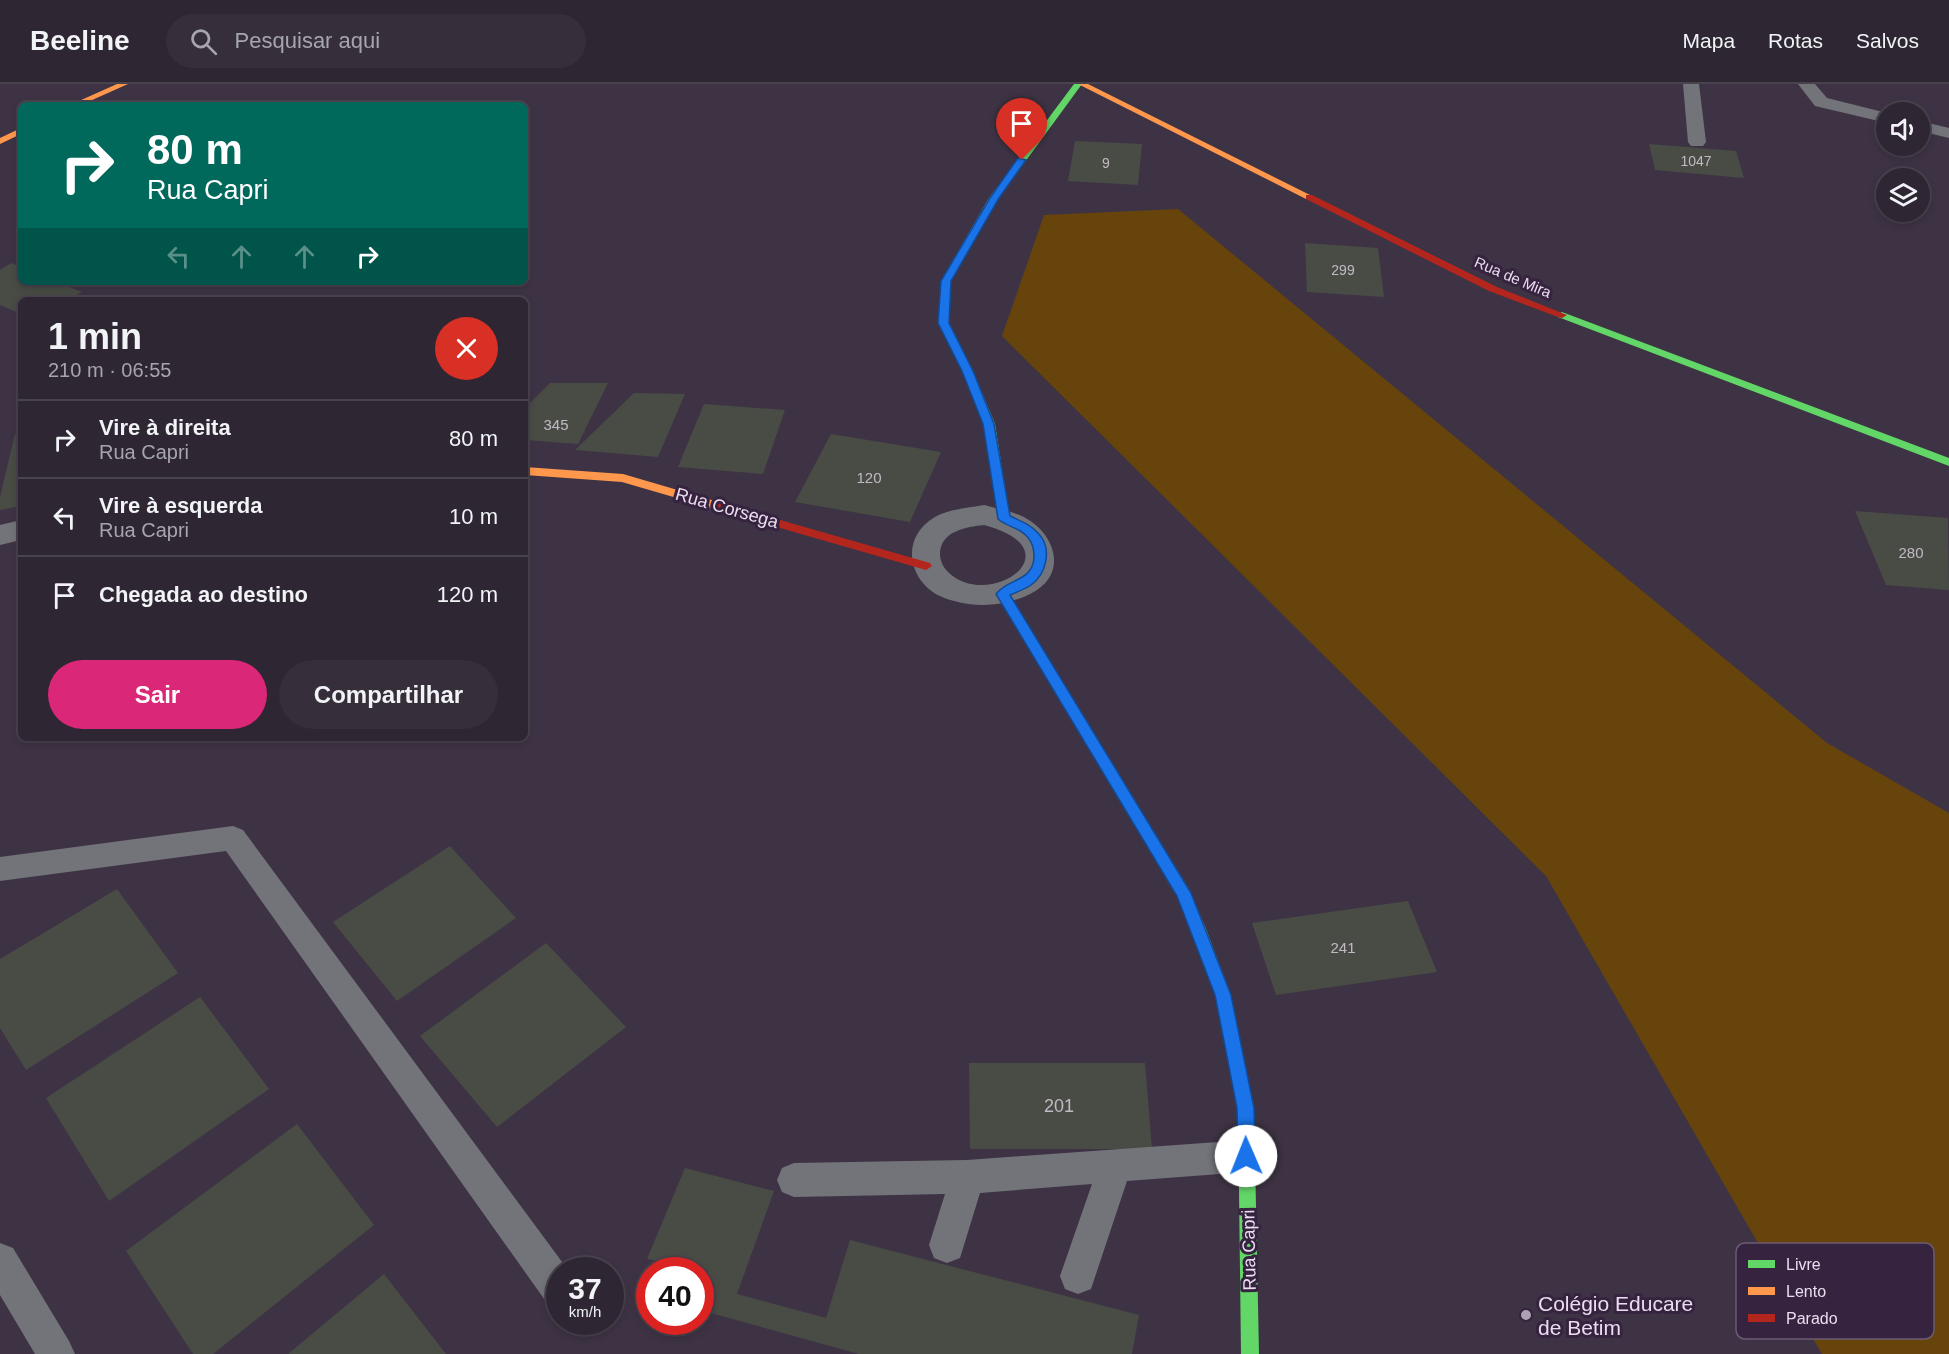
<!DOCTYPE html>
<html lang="pt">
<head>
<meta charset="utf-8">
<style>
	:root { --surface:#2e2633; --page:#362e3b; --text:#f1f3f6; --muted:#a7a5ac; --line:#49434e; --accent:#db2777 }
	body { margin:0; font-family:Arial,sans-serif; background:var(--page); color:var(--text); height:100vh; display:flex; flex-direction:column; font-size:22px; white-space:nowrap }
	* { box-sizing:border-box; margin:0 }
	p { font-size:20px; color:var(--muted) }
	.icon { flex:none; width:33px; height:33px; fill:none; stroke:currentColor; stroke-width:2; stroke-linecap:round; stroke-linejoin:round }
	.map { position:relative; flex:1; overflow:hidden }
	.details { position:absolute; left:18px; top:213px; width:510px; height:444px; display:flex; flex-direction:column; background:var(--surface); border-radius:9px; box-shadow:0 3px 9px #0003,0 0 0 2px var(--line) }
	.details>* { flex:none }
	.hud { position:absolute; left:18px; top:18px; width:510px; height:183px; border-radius:9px; box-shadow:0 3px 9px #0003,0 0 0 2px var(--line); background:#00695c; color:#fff; overflow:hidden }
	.fabs { position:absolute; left:1876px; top:18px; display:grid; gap:12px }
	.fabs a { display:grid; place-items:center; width:54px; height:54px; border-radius:50%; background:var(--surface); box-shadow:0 3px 9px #0003,0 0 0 2px var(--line); font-size:30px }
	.speed { position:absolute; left:546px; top:1173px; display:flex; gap:12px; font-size:30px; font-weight:700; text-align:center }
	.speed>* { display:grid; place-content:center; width:78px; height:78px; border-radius:50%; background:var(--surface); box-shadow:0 3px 9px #0003,0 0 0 2px var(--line); line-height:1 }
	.speed small { font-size:15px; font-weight:400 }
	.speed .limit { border:9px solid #d22; background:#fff; color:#111 }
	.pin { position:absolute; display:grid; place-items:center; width:51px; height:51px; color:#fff; margin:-62px -26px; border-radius:50% 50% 50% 0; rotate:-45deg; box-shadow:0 0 6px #0007 }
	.pin .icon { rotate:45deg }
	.me { position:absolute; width:66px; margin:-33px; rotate:359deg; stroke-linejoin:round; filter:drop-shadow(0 0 4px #0008) }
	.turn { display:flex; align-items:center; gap:21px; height:126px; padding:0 30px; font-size:27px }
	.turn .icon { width:78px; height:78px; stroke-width:2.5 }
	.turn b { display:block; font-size:42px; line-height:51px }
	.lanes { display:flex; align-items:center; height:57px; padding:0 30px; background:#0003; justify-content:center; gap:30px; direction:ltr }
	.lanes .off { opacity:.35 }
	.round { display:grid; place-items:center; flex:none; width:63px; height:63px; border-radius:32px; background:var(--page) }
	.headline { display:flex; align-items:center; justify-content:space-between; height:102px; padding:0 30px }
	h1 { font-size:36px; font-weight:700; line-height:45px }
	.action { display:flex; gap:12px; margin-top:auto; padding:12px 30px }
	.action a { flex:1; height:69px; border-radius:36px; background:var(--accent); color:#fff; font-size:24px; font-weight:700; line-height:69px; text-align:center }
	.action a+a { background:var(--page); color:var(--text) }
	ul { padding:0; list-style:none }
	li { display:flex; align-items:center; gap:18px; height:78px; padding:0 30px; border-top:2px solid var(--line) }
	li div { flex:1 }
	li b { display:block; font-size:22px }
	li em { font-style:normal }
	header { display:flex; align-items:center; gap:36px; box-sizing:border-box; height:84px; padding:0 30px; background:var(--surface); border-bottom:2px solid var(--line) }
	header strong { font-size:28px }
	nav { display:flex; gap:33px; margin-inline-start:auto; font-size:21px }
	.search { width:420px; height:54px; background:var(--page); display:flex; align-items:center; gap:15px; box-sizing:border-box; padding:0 21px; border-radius:33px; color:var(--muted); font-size:22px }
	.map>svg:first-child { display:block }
	.green { fill:#66440b }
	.building { fill:#484c45 }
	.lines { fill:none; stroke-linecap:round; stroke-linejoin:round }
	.lane { fill:#73747a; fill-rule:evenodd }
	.street { fill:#73747a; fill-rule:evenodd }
	.fast { fill:#63d668; fill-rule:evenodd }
	.slow { fill:#ff974d; fill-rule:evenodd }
	.jam { fill:#b3261e; fill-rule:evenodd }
	.route { fill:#1a73e8; stroke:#114b97; stroke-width:1.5 }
	.poi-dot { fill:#ada2b3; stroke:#36233f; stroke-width:2 }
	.labels { text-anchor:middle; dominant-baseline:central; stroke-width:6; stroke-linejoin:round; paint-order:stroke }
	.far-number-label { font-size:14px; fill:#c1b9c4 }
	.far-street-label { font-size:15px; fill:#e9ddef; stroke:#36233f }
	.number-label { font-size:15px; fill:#c1b9c4 }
	.street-label { font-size:18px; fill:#e9ddef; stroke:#36233f }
	.near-number-label { font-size:18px; fill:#c1b9c4 }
	.near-poi-label { font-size:21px; fill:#e9ddef; stroke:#36233f; text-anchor:start }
	.key { fill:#36233f; stroke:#6c5b74; stroke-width:1.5 }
	.key-label { font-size:16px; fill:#e9ddef }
</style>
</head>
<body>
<header>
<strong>Beeline</strong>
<div class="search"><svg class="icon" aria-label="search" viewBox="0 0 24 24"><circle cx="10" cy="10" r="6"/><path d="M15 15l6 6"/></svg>Pesquisar aqui</div>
<nav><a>Mapa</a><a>Rotas</a><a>Salvos</a></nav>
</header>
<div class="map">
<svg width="1949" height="1270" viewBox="0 0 1949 1270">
	<rect width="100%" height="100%" fill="#3e3344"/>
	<path class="green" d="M1178,125L1827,659L1949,729V1270H1822L1546,792L1002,252L1044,131Z"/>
	<path class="building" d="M1075,57L1142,60L1138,101L1068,97Z
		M1649,60L1736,67L1744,94L1655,86Z
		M1305,159L1378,164L1384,213L1307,208Z
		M11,179L21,183V198H57L82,208L67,216H21V230L0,221V186Z
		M550,299H608L578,360L525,356V324Z
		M634,309L685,310L658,373L575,366Z
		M704,320L785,326L763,390L678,383Z
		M21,349V422L0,426V413L15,350Z
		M831,350L941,368L910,438L795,418Z
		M1855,427L1948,434L1949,506L1886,501Z
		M450,762L516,834L397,917L333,838Z
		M117,805L178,889L26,986L0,944V875Z
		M1408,817L1437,888L1276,911L1252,839Z
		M546,859L626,943L497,1043L420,952Z
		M200,913L269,1005L109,1117L46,1014Z
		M969,979H1145L1152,1065H970Z
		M297,1040L374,1141L213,1270H193L126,1167Z
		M685,1084L774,1107L737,1210L826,1234L850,1156L1139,1231L1132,1270H859L700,1226V1186H658L662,1178L647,1175Z
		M384,1190L446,1270H288Z"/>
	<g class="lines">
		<path class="lane" d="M1683,0H1699L1706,58L1703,62H1691L1688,58Z
			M1798,0H1815L1827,14L1887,29V39L1815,22Z
			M1920,37L1949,44V54L1920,47Z
			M233,742L243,746L568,1186H560V1224L547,1219L226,767L0,797V773Z
			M1246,1056L1258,1060L1263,1072L1258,1084L1246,1088L1127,1097L1091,1205L1078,1210L1065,1205L1060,1192L1092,1100L980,1109L960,1174L947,1179L934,1174L929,1161L945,1110L794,1113L782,1108L777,1096L782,1084L794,1079L967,1076Z
			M0,1159L13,1164L69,1257L75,1270H35L0,1211Z"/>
		<path class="street" d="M984,421C997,425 1012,427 1024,433C1056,450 1069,491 1030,510C1006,522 979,524 954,517C942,514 931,509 923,499C905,477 909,448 935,433C949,425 968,424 984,421ZM984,441C1078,466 989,528 948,488C943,483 941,478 940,472C939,447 966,443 984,441Z
			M21,436V456L0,461V441Z"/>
		<path class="fast" d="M1074,0H1082L998,115L951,197L949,239L973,287L995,340L1010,434L1004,438L998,434L983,340L963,287L939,239L941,197L989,114Z
			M1562,228L1949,374V382L1558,233L1557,231Z
			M1198,839L1203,840L1206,845L1231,911L1254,1024L1259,1270H1241L1238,1024L1215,911L1190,845L1193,840Z"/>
		<path class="slow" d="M117,0H128L81,21H70Z
			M1078,0H1088L1314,113L1306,115Z
			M21,44V50L0,60V54Z
			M525,383L623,390L722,419L724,422L718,426L622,398L525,391Z
			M1002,506L1006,507L1189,805L1206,845L1203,850L1198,851L1193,850L1177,811L996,510Z"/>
		<path class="jam" d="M1306,111H1312L1497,203L1567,231L1562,234L1558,233L1489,207L1306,115Z
			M718,418L930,479L932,482L926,486L714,425L712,422L714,419Z"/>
	</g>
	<path class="route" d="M1018,74L1026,76L999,114L951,197L949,239L973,287L994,340L1010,432C1021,437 1031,441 1039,450C1052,465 1047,489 1031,501C1025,505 1017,508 1010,511L1191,809L1231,911L1254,1024L1255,1072L1253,1078L1246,1081L1240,1078L1238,1072L1237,1024L1215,911L1177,812L996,510C1008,494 1033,498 1034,473C1034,467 1033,460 1029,455C1022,444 1007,443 998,435L983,340L962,287L938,239L941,197L990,114Z"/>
	<circle class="poi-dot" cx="1526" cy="1231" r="6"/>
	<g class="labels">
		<g class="far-number-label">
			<text x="1696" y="77">1047</text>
			<text x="1106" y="79">9</text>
			<text x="1343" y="186">299</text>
		</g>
		<g class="far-street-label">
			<text transform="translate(1513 193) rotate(23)">Rua de Mira</text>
		</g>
		<g class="number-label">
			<text x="556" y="340">345</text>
			<text x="869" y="393">120</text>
			<text x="1911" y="468">280</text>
			<text x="1343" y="863">241</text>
		</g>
		<g class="street-label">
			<text transform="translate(727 424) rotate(16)">Rua Corsega</text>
			<text transform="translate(1249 1166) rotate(-91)">Rua Capri</text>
		</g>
		<g class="near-number-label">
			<text x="1059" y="1022">201</text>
		</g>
		<g class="near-poi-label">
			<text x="1538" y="1219">Colégio Educare<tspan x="1538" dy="24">de Betim</tspan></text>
		</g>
	</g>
	<rect x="1736" y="1159" width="198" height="96" rx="9" class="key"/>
	<rect x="1748" y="1176" width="27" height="8" fill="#63d668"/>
	<rect x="1748" y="1203" width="27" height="8" fill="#ff974d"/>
	<rect x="1748" y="1230" width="27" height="8" fill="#b3261e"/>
	<g class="key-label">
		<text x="1786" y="1186">Livre</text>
		<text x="1786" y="1213">Lento</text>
		<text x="1786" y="1240">Parado</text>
	</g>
</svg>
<div class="fabs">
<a><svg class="icon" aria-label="sound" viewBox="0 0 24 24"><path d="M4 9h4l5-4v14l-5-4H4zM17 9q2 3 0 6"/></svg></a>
<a><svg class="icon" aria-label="layers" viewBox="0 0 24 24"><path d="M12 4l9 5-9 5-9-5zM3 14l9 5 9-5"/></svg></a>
</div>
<div class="speed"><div>37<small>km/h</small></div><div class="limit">40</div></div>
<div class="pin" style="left:1022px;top:76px;background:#d93025"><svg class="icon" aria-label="arrive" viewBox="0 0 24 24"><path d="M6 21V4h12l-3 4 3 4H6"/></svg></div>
<svg class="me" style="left:1246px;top:1072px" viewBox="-20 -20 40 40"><circle r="19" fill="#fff"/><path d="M0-13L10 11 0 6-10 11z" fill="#1a73e8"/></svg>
<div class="hud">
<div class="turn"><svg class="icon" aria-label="right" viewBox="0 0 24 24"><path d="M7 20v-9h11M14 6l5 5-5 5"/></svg><div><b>80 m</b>Rua Capri</div></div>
<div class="lanes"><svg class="icon off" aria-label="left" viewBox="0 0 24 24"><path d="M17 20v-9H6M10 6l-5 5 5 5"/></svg><svg class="icon off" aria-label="ahead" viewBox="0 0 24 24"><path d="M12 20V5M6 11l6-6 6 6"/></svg><svg class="icon off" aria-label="ahead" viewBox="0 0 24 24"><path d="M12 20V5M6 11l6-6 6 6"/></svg><svg class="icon" aria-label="right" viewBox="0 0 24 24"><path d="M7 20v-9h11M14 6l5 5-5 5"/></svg></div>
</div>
<section class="details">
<div class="headline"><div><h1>1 min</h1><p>210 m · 06:55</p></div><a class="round" style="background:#d93025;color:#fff"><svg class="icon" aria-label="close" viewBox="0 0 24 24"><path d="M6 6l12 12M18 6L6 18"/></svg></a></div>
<ul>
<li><svg class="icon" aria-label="right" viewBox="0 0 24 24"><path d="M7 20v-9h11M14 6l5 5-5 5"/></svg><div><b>Vire à direita</b><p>Rua Capri</p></div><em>80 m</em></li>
<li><svg class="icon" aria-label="left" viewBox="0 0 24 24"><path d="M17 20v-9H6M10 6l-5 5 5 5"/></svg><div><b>Vire à esquerda</b><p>Rua Capri</p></div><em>10 m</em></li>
<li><svg class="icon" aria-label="arrive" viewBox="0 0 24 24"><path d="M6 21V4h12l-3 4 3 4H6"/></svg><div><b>Chegada ao destino</b></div><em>120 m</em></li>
</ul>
<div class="action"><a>Sair</a><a>Compartilhar</a></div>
</section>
</div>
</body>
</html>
